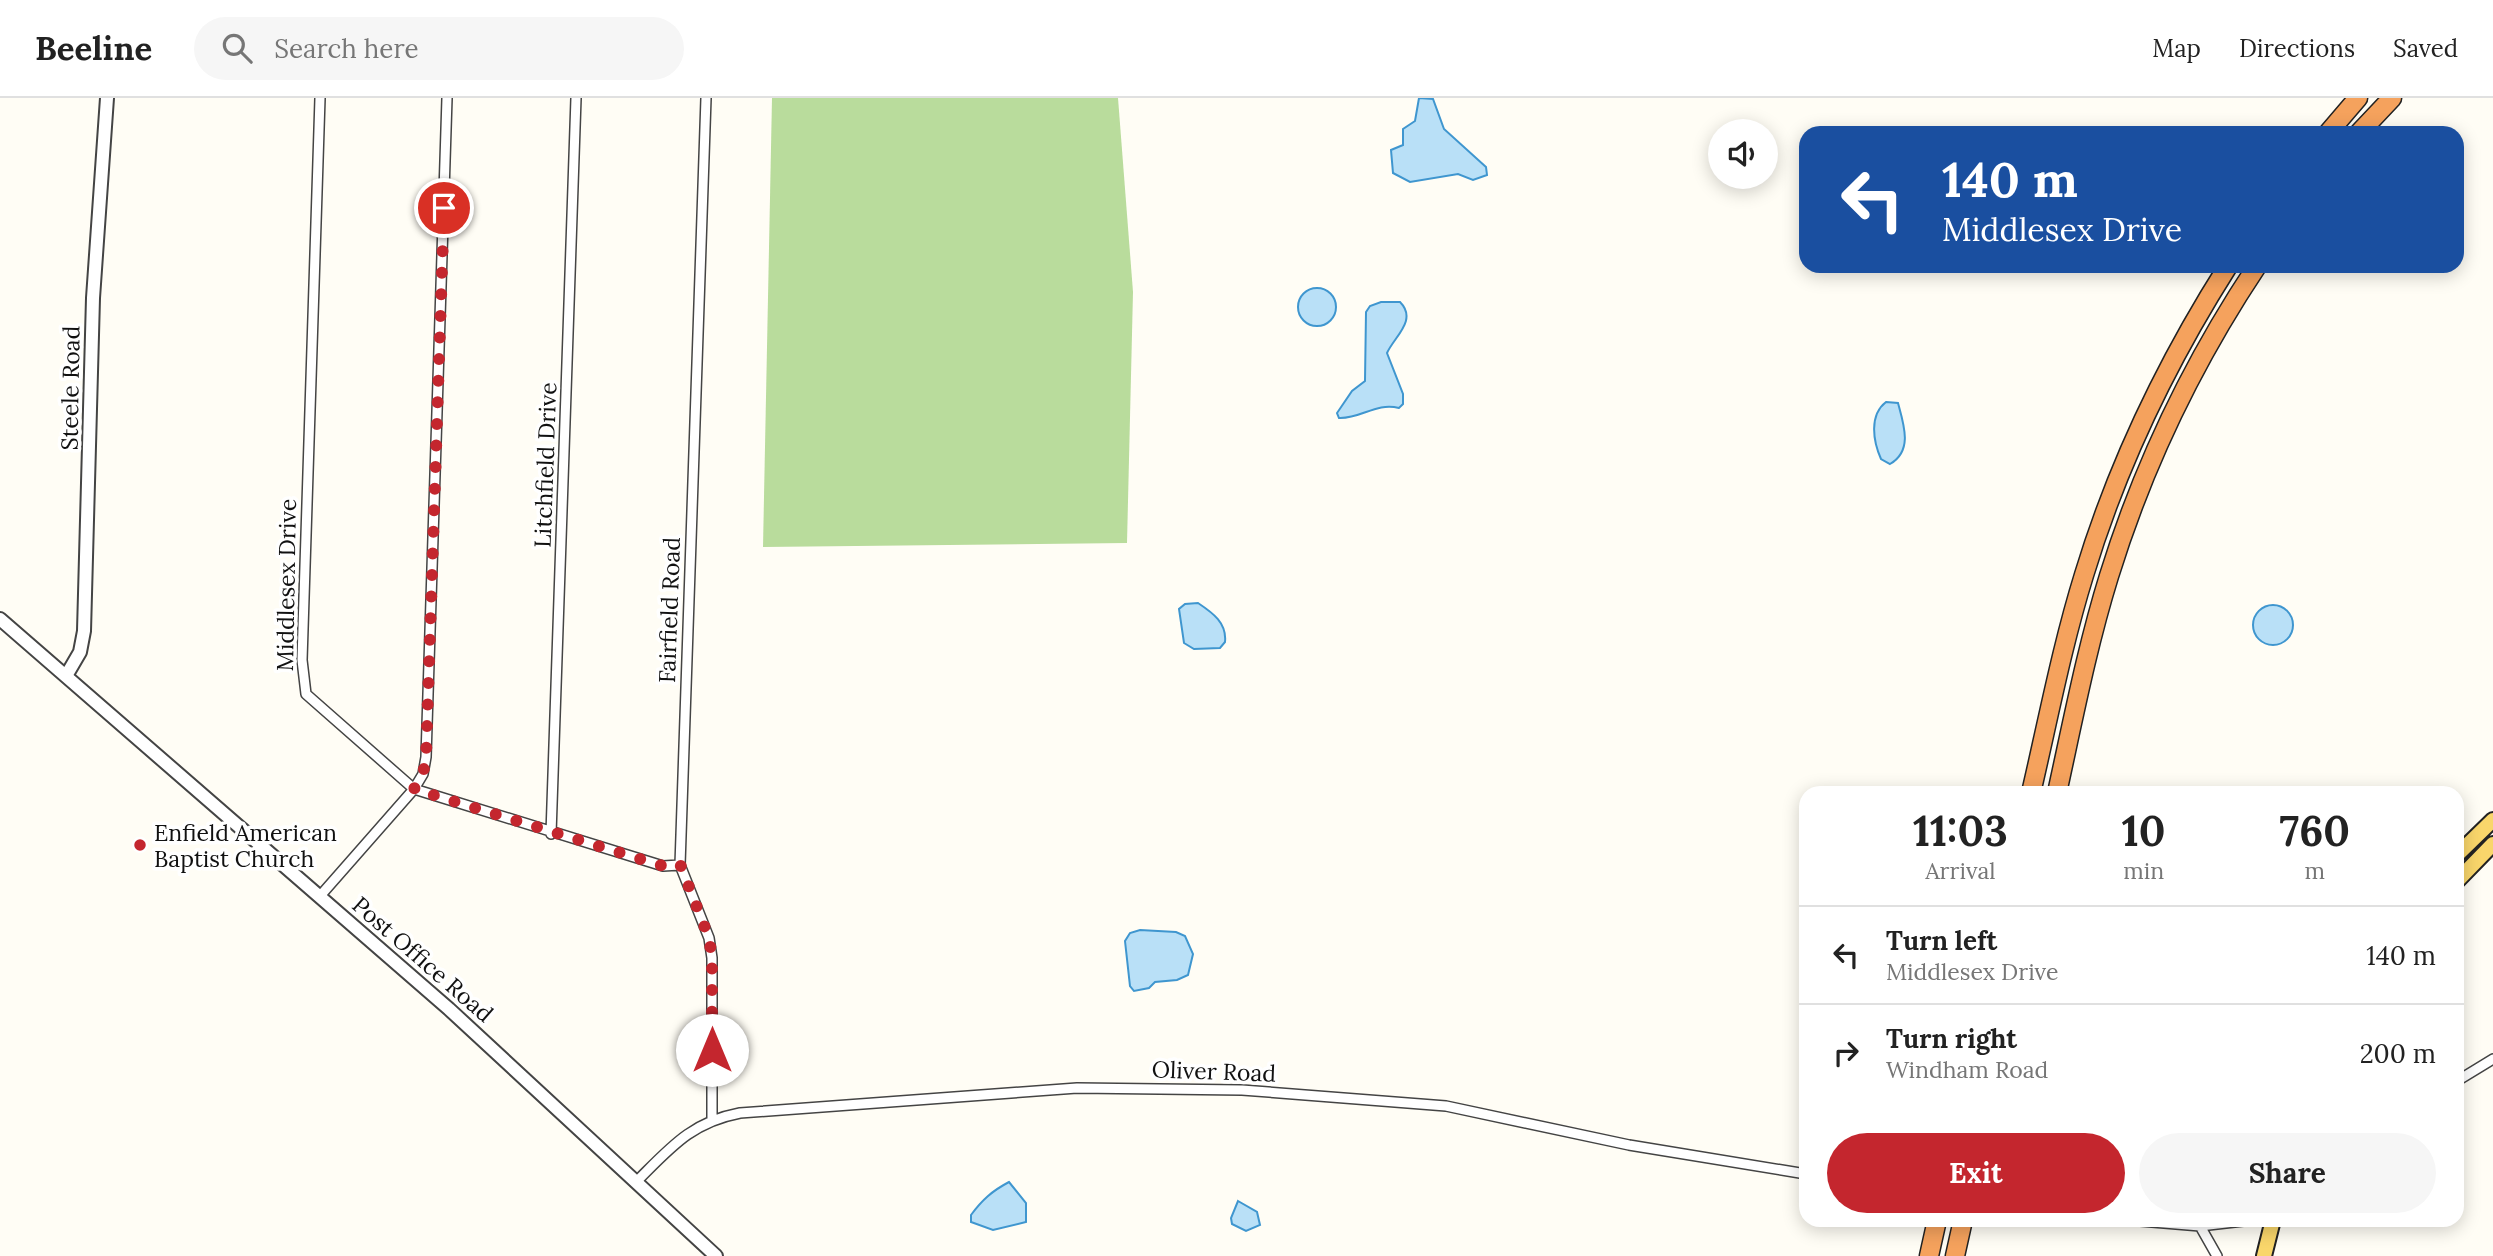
<!DOCTYPE html>
<html lang="en">
<head>
<meta charset="utf-8">
<style>
	:root { --surface:#fff; --page:#f6f6f6; --text:#222; --muted:#767676; --line:#e0e0e0; --accent:#c4262e }
	body { margin:0; font-family:Lora,serif; background:var(--page); color:var(--text); height:100vh; display:flex; flex-direction:column; font-size:26px; white-space:nowrap }
	* { box-sizing:border-box; margin:0 }
	p { font-size:23px; color:var(--muted) }
	.icon { flex:none; width:38px; height:38px; fill:none; stroke:currentColor; stroke-width:2; stroke-linecap:round; stroke-linejoin:round }
	.map { position:relative; flex:1; overflow:hidden }
	.sheet { position:absolute; left:1799px; top:688px; width:665px; height:441px; display:flex; flex-direction:column; background:var(--surface); border-radius:21px; box-shadow:0 4px 18px #0003 }
	.sheet>* { flex:none }
	.guide { position:absolute; left:1799px; top:28px; width:665px; height:147px; border-radius:21px; box-shadow:0 4px 18px #0003; background:#1a4fa0; color:#fff; overflow:hidden }
	.tools { position:absolute; left:1708px; top:21px; display:grid; gap:14px }
	.tools a { display:grid; place-items:center; width:70px; height:70px; border-radius:50%; background:var(--surface); box-shadow:0 4px 18px #0003; font-size:35px }
	.pin { position:absolute; display:grid; place-items:center; width:60px; height:60px; color:#fff; margin:-30px; border:4px solid #fff; border-radius:50%; box-shadow:0 2px 7px #0007 }
	.me { position:absolute; width:77px; margin:-38px; rotate:0deg; stroke-linejoin:round; filter:drop-shadow(0 0 5px #0008) }
	.turn { display:flex; align-items:center; gap:24px; height:147px; padding:0 28px; font-size:32px }
	.turn .icon { width:91px; height:91px; stroke-width:2.5 }
	.turn b { display:block; font-size:49px; line-height:60px }
	.eta { display:flex; justify-content:space-evenly; align-items:center; height:119px; text-align:center }
	.eta b { font-size:42px; font-weight:700; line-height:49px }
	.primary-button { display:flex; gap:14px; margin-top:auto; padding:14px 28px }
	.primary-button a { flex:1; height:80px; border-radius:42px; background:var(--accent); color:#fff; font-size:28px; font-weight:700; line-height:80px; text-align:center }
	.primary-button a+a { background:var(--page); color:var(--text) }
	ul { padding:0; list-style:none }
	li { display:flex; align-items:center; gap:21px; height:98px; padding:0 28px; border-top:2px solid var(--line) }
	li div { flex:1 }
	li b { display:block; font-size:26px }
	li em { font-style:normal }
	header { display:flex; align-items:center; gap:42px; box-sizing:border-box; height:98px; padding:0 35px; background:var(--surface); border-bottom:2px solid var(--line) }
	header strong { font-size:33px }
	nav { display:flex; gap:38px; margin-inline-start:auto; font-size:24px }
	.search { width:490px; height:63px; background:var(--page); display:flex; align-items:center; gap:18px; box-sizing:border-box; padding:0 24px; border-radius:38px; color:var(--muted); font-size:26px }
	.map>svg:first-child { display:block }
	.forest { fill:#b9dc9c }
	.water { fill:#b9e0f7; stroke:#3f96cf; stroke-width:2 }
	.lines { fill:none; stroke-linecap:round; stroke-linejoin:round }
	.minor-casing { stroke:#444; stroke-width:12 }
	.tertiary-casing { stroke:#444; stroke-width:16 }
	.primary-casing { stroke:#222; stroke-width:18 }
	.motorway-casing { stroke:#222; stroke-width:21 }
	.minor { stroke:#fff; stroke-width:9 }
	.tertiary { stroke:#fff; stroke-width:12 }
	.primary { stroke:#f9d66b; stroke-width:14 }
	.motorway { stroke:#f5a25d; stroke-width:18 }
	.route { stroke:#c4262e; stroke-width:12; stroke-dasharray:0 21.6 }
	.poi-dot { fill:#c4262e; stroke:#fff; stroke-width:2.5 }
	.labels { text-anchor:middle; dominant-baseline:central; stroke-width:7; stroke-linejoin:round; paint-order:stroke }
	.street-label { font-size:23px; fill:#111; stroke:#fff }
	.poi-label { font-size:23px; fill:#111; stroke:#fff; text-anchor:start }
</style>
</head>
<body>
<header>
<strong>Beeline</strong>
<div class="search"><svg class="icon" aria-label="search" viewBox="0 0 24 24"><circle cx="10" cy="10" r="6"/><path d="M15 15l6 6"/></svg>Search here</div>
<nav><a>Map</a><a>Directions</a><a>Saved</a></nav>
</header>
<div class="map">
<svg width="2493" height="1158" viewBox="0 0 2493 1158">
	<rect width="100%" height="100%" fill="#fffdf5"/>
	<path class="forest" d="M772,0H1118L1133,194L1127,445L763,449Z"/>
	<path class="water" d="M1419,0L1433,1L1444,31L1486,69L1487,77L1473,82L1458,76L1410,84L1393,75L1391,52L1403,47V31L1415,23Z
		M1298 209a19 19 0 1 1 38 0a19 19 0 1 1-38 0Z
		M1381,204H1400C1418,222 1394,239 1387,255L1403,296V306L1399,310C1376,304 1361,321 1339,320L1337,315L1352,293L1365,283L1366,214L1370,208Z
		M1886,304L1898,305C1904,327 1913,353 1890,366L1881,361C1873,343 1869,317 1886,304Z
		M1198,505C1213,515 1227,525 1225,544L1220,550L1194,551L1184,545L1179,511L1185,506Z
		M2253 527a20 20 0 1 1 40 0a20 20 0 1 1-40 0Z
		M1140,832L1176,834L1185,838L1193,856L1188,877L1177,882L1155,884L1149,890L1134,893L1130,888L1125,843L1130,835Z
		M1009,1084L1026,1105V1124L993,1132L971,1124V1117C982,1102 992,1093 1009,1084Z
		M1238,1103L1257,1114L1260,1127L1246,1133L1232,1126L1231,1120Z"/>
	<g class="lines">
		<g class="minor-casing">
			<path id="minor" d="M320,0L302,562L306,596L414,691L663,768L680,767
				M706,0L680,767L709,840L712,860V1021
				M551,736L576,0
				M320,798L414,691L423,676L426,659L447,0
				M2457,983L2493,961
				M638,1082C671,1049 692,1024 740,1015L1077,990L1242,992L1446,1008L1629,1047L1806,1076
				M2128,1122L2200,1128L2252,1122
				M2200,1128L2217,1158"/>
		</g>
		<g class="tertiary-casing">
			<path id="tertiary" d="M0,521L449,911L716,1158
				M66,578L80,554L84,533L93,200L107,0"/>
		</g>
		<g class="primary-casing">
			<path id="primary" d="M2457,757L2493,722
				M2457,783L2493,746
				M2264,1158L2273,1122"/>
		</g>
		<g class="motorway-casing">
			<path id="motorway" d="M2328,35L2358,0
				M2359,35L2392,0
				M2031,695C2048,622 2062,548 2084,477C2117,368 2167,264 2228,168
				M2057,695C2073,622 2087,549 2109,478C2143,368 2193,264 2257,168
				M1929,1158L1937,1122
				M1955,1158L1963,1122"/>
		</g>
		<use href="#minor" class="minor"/>
		<use href="#tertiary" class="tertiary"/>
		<use href="#primary" class="primary"/>
		<use href="#motorway" class="motorway"/>
	</g>
	<g class="lines">
		<path class="route" d="M444,110L426,659L423,676L414,691L663,768L680,766L709,840L712,860V952"/>
	</g>
	<circle class="poi-dot" cx="140" cy="747" r="7"/>
	<g class="labels">
		<g class="street-label">
			<text transform="translate(70 290) rotate(-89)">Steele Road</text>
			<text transform="translate(545 367) rotate(-88)">Litchfield Drive</text>
			<text transform="translate(286 487) rotate(-89)">Middlesex Drive</text>
			<text transform="translate(669 512) rotate(-88)">Fairfield Road</text>
			<text transform="translate(423 861) rotate(41)">Post Office Road</text>
			<text transform="translate(1214 973) rotate(2)">Oliver Road</text>
		</g>
		<g class="poi-label">
			<text x="154" y="734">Enfield American<tspan x="154" dy="26">Baptist Church</tspan></text>
		</g>
	</g>
</svg>
<div class="tools">
<a><svg class="icon" aria-label="sound" viewBox="0 0 24 24"><path d="M4 9h4l5-4v14l-5-4H4zM17 9q2 3 0 6"/></svg></a>
</div>
<div class="pin" style="left:444px;top:110px;background:#d93025"><svg class="icon" aria-label="arrive" viewBox="0 0 24 24"><path d="M6 21V4h12l-3 4 3 4H6"/></svg></div>
<svg class="me" style="left:712px;top:952px" viewBox="-20 -20 40 40"><circle r="19" fill="#fff"/><path d="M0-13L10 11 0 6-10 11z" fill="#c4262e"/></svg>
<div class="guide">
<div class="turn"><svg class="icon" aria-label="left" viewBox="0 0 24 24"><path d="M17 20v-9H6M10 6l-5 5 5 5"/></svg><div><b>140 m</b>Middlesex Drive</div></div>
</div>
<section class="sheet">
<div class="eta">
<div><b>11:03</b><p>Arrival</p></div>
<div><b>10</b><p>min</p></div>
<div><b>760</b><p>m</p></div>
</div>
<ul>
<li><svg class="icon" aria-label="left" viewBox="0 0 24 24"><path d="M17 20v-9H6M10 6l-5 5 5 5"/></svg><div><b>Turn left</b><p>Middlesex Drive</p></div><em>140 m</em></li>
<li><svg class="icon" aria-label="right" viewBox="0 0 24 24"><path d="M7 20v-9h11M14 6l5 5-5 5"/></svg><div><b>Turn right</b><p>Windham Road</p></div><em>200 m</em></li>
</ul>
<div class="primary-button"><a>Exit</a><a>Share</a></div>
</section>
</div>
</body>
</html>
